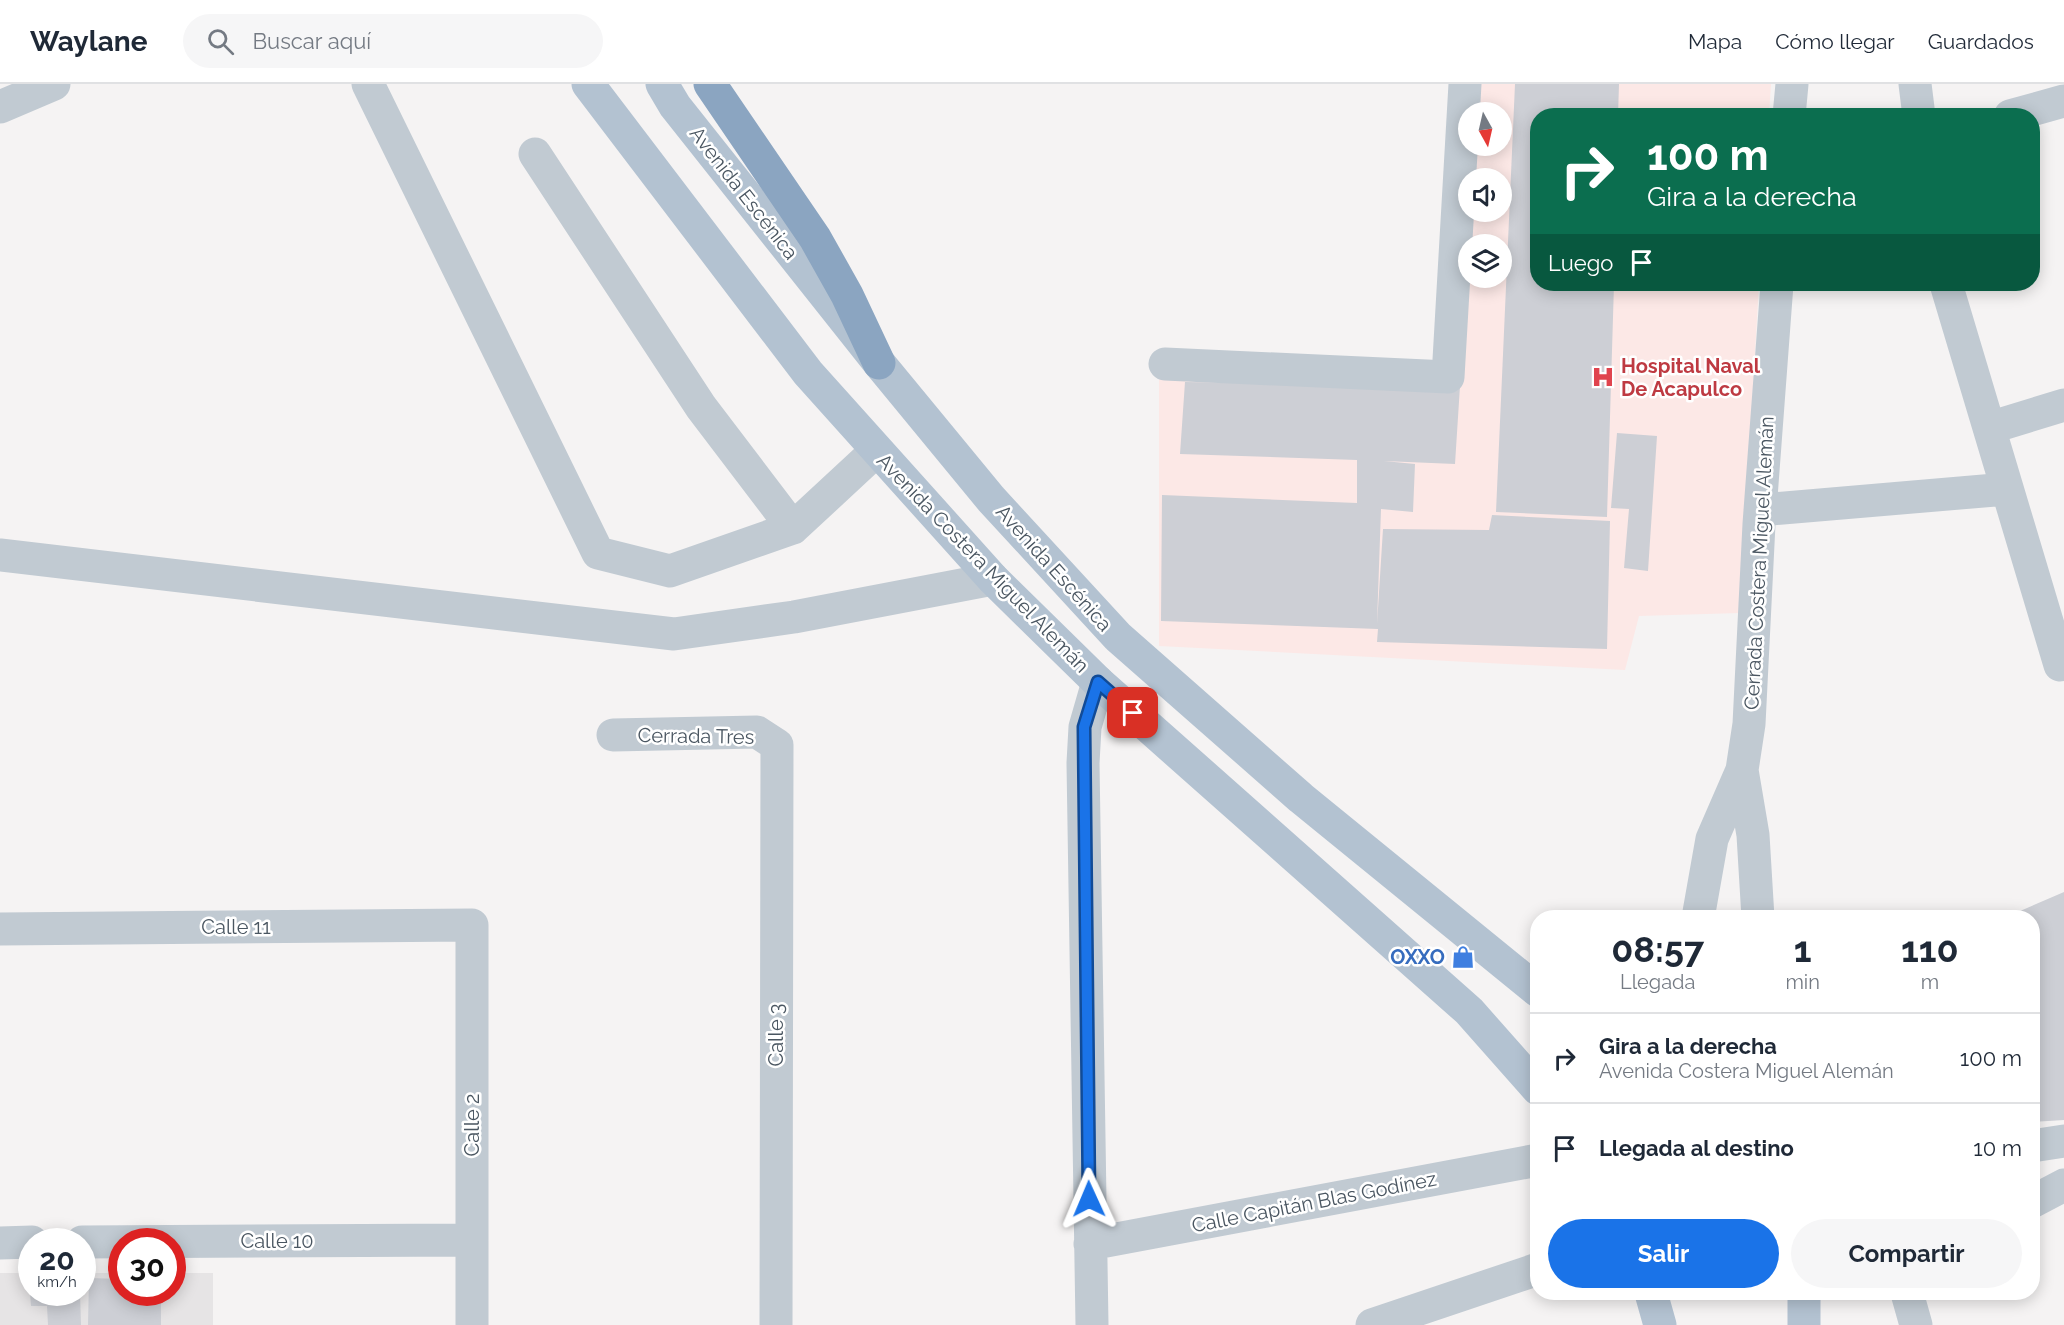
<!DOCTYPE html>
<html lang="es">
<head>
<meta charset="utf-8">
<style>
	:root { --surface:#fff; --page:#f6f6f7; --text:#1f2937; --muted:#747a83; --line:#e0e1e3; --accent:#1a73e8 }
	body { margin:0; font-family:Raleway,sans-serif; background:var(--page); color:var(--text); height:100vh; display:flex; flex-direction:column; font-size:22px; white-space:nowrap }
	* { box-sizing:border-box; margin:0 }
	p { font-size:20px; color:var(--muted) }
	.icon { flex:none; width:33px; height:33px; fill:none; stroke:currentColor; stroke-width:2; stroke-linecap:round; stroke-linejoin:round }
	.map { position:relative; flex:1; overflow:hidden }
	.panel { position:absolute; left:1530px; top:826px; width:510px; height:390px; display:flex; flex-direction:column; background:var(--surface); border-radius:24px; box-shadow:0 3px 15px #0003 }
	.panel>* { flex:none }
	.top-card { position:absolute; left:1530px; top:24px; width:510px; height:183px; border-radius:24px; box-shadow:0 3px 15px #0003; background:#0b6e4f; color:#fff; overflow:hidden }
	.needle { width:39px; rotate:172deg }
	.tools { position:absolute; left:1458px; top:18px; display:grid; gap:12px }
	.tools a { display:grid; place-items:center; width:54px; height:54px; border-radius:50%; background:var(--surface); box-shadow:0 3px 15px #0003; font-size:30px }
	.speed { position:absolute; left:18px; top:1144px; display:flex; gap:12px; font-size:30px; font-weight:700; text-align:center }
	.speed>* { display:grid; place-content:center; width:78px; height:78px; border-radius:50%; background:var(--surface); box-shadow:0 3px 15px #0003; line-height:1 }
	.speed small { font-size:15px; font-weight:400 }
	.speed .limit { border:9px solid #d22; background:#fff; color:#111 }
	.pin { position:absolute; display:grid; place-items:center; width:51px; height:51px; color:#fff; margin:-26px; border-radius:12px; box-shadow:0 3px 9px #0006 }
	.me { position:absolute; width:66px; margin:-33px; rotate:359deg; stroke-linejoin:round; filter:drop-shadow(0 0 4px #0008) }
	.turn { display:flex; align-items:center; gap:21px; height:126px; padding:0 18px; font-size:27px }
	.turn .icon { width:78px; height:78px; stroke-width:2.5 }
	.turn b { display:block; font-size:42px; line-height:51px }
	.then { display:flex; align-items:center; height:57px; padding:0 18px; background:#0003; gap:12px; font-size:22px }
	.eta { display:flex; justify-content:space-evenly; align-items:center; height:102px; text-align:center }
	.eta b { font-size:36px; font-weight:700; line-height:42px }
	.action { display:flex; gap:12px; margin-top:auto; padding:12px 18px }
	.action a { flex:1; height:69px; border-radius:36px; background:var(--accent); color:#fff; font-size:24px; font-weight:700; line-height:69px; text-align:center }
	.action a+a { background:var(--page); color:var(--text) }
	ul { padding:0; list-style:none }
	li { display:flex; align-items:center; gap:18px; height:90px; padding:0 18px; border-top:2px solid var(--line) }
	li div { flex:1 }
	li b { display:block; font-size:22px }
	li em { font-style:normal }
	header { display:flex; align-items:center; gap:36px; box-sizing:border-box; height:84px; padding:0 30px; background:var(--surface); border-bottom:2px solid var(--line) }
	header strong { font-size:28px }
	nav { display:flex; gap:33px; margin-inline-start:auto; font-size:21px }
	.search { width:420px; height:54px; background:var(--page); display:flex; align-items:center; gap:15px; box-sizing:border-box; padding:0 21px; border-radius:33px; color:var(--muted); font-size:22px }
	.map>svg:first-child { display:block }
	.education { fill:#e6e4e5 }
	.medical { fill:#fce8e6; fill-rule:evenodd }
	.building { fill:#cdcfd5 }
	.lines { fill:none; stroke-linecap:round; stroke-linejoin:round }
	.minor { stroke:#c1cad2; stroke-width:33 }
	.major { stroke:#b3c2d1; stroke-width:33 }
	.highway { stroke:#8ba5c1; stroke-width:33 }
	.route-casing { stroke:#114b97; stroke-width:15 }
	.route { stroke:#1a73e8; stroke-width:10 }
	.labels { text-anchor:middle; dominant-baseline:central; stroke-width:5; stroke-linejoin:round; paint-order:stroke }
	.street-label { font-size:20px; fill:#4a5661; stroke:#fff }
	.health-label { font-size:20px; font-weight:bold; fill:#be3a42; stroke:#fff; text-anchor:start }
	.shop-label { font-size:20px; font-weight:bold; fill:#366cbe; stroke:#fff; text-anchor:end }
</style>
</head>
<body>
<header>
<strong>Waylane</strong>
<div class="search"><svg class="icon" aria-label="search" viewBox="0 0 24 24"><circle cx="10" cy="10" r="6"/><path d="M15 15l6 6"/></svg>Buscar aquí</div>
<nav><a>Mapa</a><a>Cómo llegar</a><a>Guardados</a></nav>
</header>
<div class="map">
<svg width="2064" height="1241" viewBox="0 0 2064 1241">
	<rect width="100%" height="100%" fill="#f5f3f3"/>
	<path class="education" d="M0,1189H31L32,1209H82L83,1189H121L122,1209H172L173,1189H213V1241H0Z"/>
	<path class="medical" d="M1481,0H1771L1769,31L1538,32V200H1759L1740,529L1639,532L1625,586L1159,562V287L1452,299L1469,128H1502V94H1472L1475,62H1502V28H1479ZM1468,160H1502V194H1468Z"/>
	<path class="building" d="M1515,0H1619L1618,32H1538V200H1614L1607,433L1496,428Z
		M1185,298L1460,302L1455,380L1384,377L1415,380L1413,428L1381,425L1377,540L1383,445L1489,446L1492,431L1610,437L1607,565L1377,558L1378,545L1161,537L1162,411L1357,419V376L1180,370Z
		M1617,349L1657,352L1648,487L1624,484L1629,425L1611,424Z
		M2064,808V1036L2032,1038V834H2004Z
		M89,1194L122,1195V1209H161V1241H88Z
		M30,1209H80L81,1241H48L47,1222H31Z"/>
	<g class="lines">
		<path class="minor" d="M368,0L598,469L670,487L793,444L876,367
			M1915,0L1919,32
			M0,23L54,0
			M1789,32L1792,0
			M2010,32L2064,17
			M535,70L701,323L793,444
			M1946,200L2060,581
			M1165,280L1448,293L1465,0
			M1989,344L2064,321
			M1760,426L2007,405
			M0,471L674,550L794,533L993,495
			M613,651L757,648L777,661L776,1241
			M1742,686L1753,751L1758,834
			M1698,834L1712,755L1742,686L1749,640L1759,440L1777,200
			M0,845L472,841V1241
			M2032,1062L2064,1057
			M2032,1118L2064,1101
			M82,1158L472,1156
			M0,1159L32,1158
			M1090,1160L1538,1076
			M1907,1209L1916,1241
			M1092,1241L1083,679L1085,643L1098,598
			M1372,1241L1538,1185"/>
		<path class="major" d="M588,0L808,289L993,495L1098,598L1469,927L1538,1005
			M662,0L675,22L879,279L991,415L1118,553L1301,714L1538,907
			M1651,1209L1660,1241
			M1804,1241V1209"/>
		<path class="highway" d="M710,0L815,154L847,211L879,279"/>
	</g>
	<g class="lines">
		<g class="route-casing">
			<path id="route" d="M1089,1115L1084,643L1098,598L1133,629"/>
		</g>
		<use href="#route" class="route"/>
	</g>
	<defs>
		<g id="hospital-bare" transform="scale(1.8)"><path d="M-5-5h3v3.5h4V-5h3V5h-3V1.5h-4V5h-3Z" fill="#e0444e" stroke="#fff" stroke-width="2.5" paint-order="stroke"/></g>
		<g id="shop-bare" transform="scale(1.8)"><path d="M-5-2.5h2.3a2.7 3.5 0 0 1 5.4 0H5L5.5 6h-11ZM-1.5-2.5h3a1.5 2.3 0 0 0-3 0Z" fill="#3f7fe0" stroke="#fff" stroke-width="2.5" paint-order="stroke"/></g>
	</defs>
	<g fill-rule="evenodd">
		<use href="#hospital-bare" x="1603" y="293"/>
		<use href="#shop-bare" x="1463" y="873"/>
	</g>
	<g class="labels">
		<g class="street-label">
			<text transform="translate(744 109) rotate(52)">Avenida Escénica</text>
			<text transform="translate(983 479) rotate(46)">Avenida Costera Miguel Alemán</text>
			<text transform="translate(1759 479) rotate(-87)">Cerrada Costera Miguel Alemán</text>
			<text transform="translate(1054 484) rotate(48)">Avenida Escénica</text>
			<text transform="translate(696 652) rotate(1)">Cerrada Tres</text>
			<text x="236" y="843">Calle 11</text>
			<text transform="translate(776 951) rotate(-90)">Calle 3</text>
			<text transform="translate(472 1041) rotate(-90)">Calle 2</text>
			<text transform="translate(1314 1118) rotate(-11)">Calle Capitán Blas Godínez</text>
			<text x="277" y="1157">Calle 10</text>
		</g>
		<g class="health-label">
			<text x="1621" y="282">Hospital Naval<tspan x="1621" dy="23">De Acapulco</tspan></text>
		</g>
		<g class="shop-label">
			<text x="1445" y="873">OXXO</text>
		</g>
	</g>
</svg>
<div class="tools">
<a><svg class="needle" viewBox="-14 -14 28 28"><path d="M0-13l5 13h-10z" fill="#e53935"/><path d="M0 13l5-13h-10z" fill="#747a83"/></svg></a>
<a><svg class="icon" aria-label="sound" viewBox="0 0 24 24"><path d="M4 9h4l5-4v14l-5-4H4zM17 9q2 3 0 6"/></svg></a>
<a><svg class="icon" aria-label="layers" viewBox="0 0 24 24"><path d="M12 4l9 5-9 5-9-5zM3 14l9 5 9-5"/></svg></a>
</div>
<div class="speed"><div>20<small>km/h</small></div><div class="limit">30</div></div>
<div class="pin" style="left:1133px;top:629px;background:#d93025"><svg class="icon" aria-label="arrive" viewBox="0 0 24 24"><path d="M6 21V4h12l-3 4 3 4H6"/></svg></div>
<svg class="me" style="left:1089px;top:1115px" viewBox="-20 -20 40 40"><path d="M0-17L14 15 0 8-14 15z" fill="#1a73e8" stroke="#fff" stroke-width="4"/></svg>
<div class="top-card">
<div class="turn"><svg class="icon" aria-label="right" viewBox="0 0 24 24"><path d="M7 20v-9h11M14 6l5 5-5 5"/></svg><div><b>100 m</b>Gira a la derecha</div></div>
<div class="then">Luego<svg class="icon" aria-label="arrive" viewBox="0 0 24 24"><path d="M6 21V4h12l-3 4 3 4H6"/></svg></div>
</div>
<section class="panel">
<div class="eta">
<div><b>08:57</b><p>Llegada</p></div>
<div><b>1</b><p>min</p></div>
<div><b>110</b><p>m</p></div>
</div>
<ul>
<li><svg class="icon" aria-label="right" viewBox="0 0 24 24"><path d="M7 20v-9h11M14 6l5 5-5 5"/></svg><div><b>Gira a la derecha</b><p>Avenida Costera Miguel Alemán</p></div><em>100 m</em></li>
<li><svg class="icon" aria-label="arrive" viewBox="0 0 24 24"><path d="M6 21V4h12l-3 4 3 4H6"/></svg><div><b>Llegada al destino</b></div><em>10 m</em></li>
</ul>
<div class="action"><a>Salir</a><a>Compartir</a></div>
</section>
</div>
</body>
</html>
